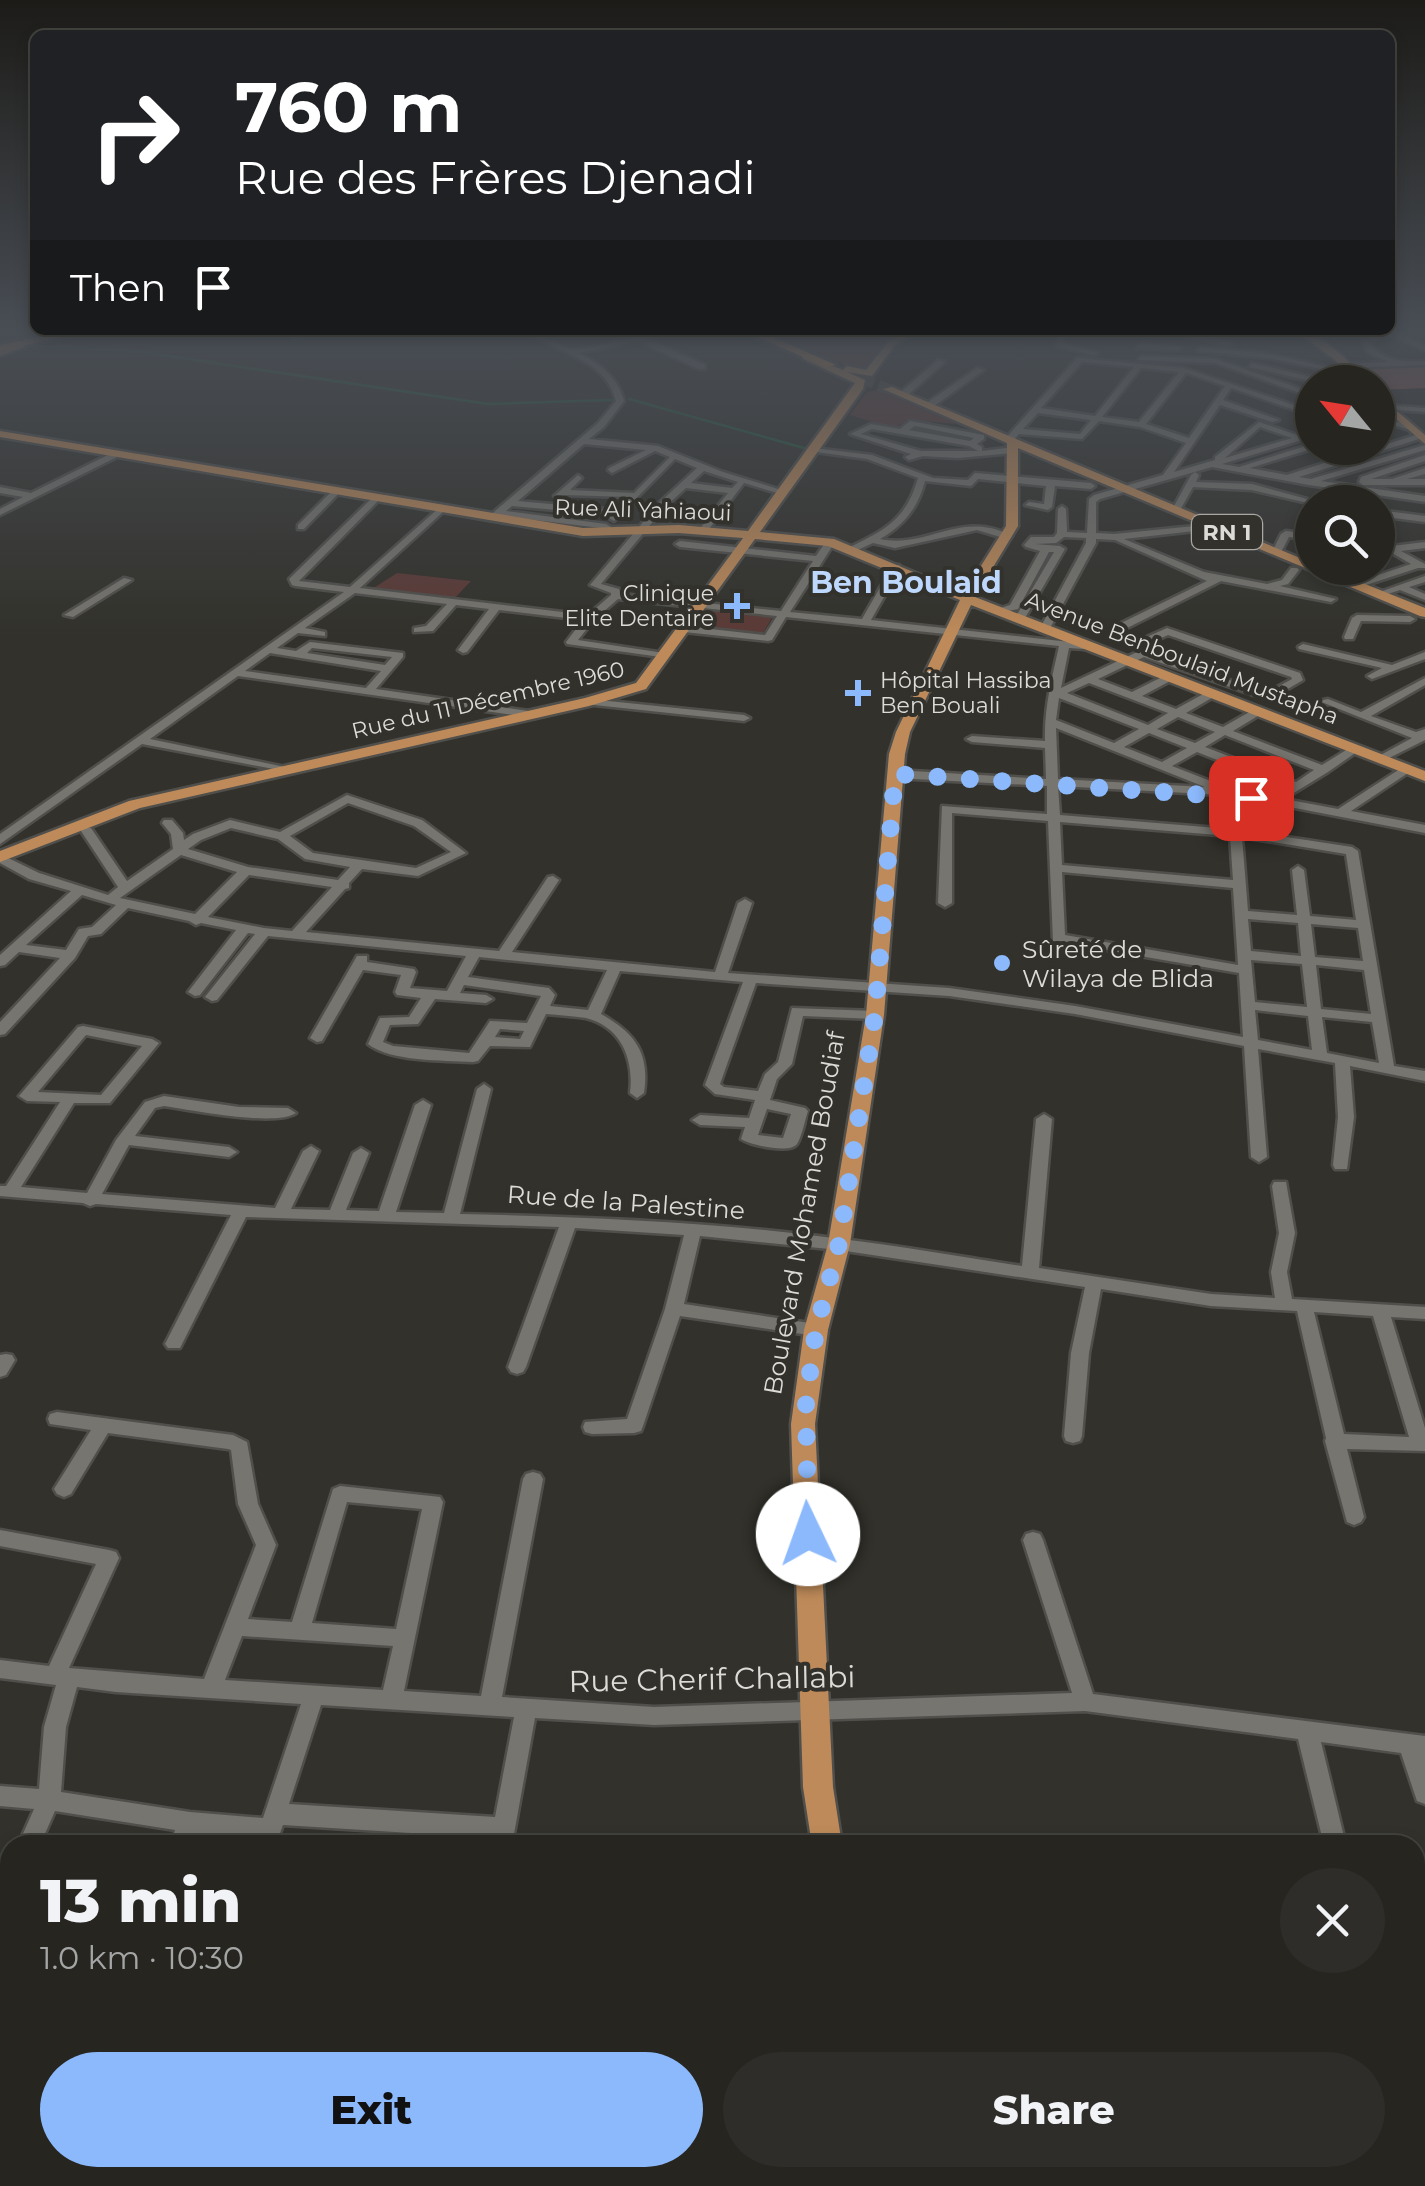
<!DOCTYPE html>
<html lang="en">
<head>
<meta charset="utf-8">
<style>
	:root { --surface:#262520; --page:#2e2d29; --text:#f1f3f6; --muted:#a4a5a5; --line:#42423e; --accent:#8bb9fc }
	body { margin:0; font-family:Montserrat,sans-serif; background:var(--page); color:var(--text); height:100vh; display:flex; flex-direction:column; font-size:38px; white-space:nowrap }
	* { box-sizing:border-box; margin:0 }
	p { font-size:32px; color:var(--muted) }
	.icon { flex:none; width:55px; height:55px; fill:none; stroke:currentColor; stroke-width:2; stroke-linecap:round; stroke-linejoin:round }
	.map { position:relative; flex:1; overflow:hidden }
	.side { position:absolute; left:0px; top:1835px; width:1425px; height:352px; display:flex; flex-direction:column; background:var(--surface); border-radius:30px 30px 0 0; box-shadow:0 5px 15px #0003,0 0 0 2px var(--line) }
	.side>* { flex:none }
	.banner { position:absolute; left:30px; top:30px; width:1365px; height:305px; border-radius:15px; box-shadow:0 5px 15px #0003,0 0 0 2px var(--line); background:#202124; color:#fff; overflow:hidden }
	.needle { width:65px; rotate:300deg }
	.tools { position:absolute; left:1295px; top:365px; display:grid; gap:20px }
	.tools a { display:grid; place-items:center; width:100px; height:100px; border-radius:50%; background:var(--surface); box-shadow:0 5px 15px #0003,0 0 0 2px var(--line); font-size:50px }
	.pin { position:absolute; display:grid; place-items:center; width:85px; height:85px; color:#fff; margin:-42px; border-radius:20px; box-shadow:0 5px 15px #0006 }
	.me { position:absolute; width:110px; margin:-55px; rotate:357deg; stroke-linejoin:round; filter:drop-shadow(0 0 8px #0008) }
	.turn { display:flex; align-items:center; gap:35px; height:210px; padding:0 40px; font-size:45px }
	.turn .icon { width:130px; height:130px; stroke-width:2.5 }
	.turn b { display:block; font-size:70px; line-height:85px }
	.then { display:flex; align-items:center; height:95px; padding:0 40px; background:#0003; gap:20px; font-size:38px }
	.round { display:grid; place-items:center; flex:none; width:105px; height:105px; border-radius:52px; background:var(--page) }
	.head { display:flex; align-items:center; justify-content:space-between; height:170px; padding:0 40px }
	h1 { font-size:60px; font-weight:800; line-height:75px }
	.cta { display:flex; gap:20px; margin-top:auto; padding:20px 40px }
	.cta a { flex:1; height:115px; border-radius:60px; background:var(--accent); color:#111; font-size:40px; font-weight:800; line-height:115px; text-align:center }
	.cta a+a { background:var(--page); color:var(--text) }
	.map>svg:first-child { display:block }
	.green { fill:#5b3a36 }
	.forest { fill:#8e5852 }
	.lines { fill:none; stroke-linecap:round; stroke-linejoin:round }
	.stream { stroke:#22583d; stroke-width:2.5 }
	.major-tunnel { stroke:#4c4a45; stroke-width:11; stroke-dasharray:11 5; stroke-linecap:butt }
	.minor-casing { stroke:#504f4b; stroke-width:5 }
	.major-casing { stroke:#504f4b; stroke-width:5 }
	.highway-casing { stroke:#504f4b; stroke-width:6 }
	.minor { fill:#77756f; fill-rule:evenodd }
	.major { fill:#be8a59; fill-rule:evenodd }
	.highway { fill:#ee984b; fill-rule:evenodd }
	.route { stroke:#8bb9fc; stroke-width:18; stroke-dasharray:0 32.4 }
	.poi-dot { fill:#8bb9fc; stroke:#32312b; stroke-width:4 }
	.labels { text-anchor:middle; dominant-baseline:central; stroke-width:8; stroke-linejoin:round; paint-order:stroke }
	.far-street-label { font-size:22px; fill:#dcdbd8; stroke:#32312b }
	.shield { fill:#32312b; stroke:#a9a8a4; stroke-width:2.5 }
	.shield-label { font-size:22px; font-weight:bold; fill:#dcdbd8 }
	.far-poi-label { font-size:22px; fill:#dcdbd8; stroke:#32312b; text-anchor:end }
	.poi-label { font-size:25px; fill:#dcdbd8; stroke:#32312b; text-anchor:start }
	.street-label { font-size:25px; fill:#dcdbd8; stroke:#32312b }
	.far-district-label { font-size:30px; font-weight:bold; fill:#bdd7fd; stroke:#32312b }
	.near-street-label { font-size:30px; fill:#dcdbd8; stroke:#32312b }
</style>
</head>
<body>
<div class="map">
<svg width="1425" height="2186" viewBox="0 0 1425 2186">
	<rect width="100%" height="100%" fill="#32312b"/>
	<path class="green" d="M764,332H901L885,343L867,368L857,370Z
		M877,391L883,392L957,424L910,420L892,428L850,415L867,392Z
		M397,573L471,581L455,598L372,589Z
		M705,609L773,616L762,635L693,628Z"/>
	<path class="forest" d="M1425,364V388L1378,390V382H1370L1353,367Z"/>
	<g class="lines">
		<path class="stream" d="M33,346L135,351L488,404L613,400
			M629,399L804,448"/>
		<path class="major-tunnel" d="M849,373L888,389"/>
		<g class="minor-casing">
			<path id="minor" d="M284,332H315L294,338Z
				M525,332C544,332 560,351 578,349C611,346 642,332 675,332L647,339L705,365V369H699L638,341L579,353C600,364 618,377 624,401L604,427L589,439L658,446L723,472L788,492L784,495L744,483L706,533L703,534L698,531L728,493L686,488L666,506L601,584L619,589L621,594L781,611L813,561L680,547L675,544L680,541L816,556L827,540L830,539L835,542L790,612L862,619L893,565H899L901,567L871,620L1088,644L1089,646L1084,649L1069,648L1061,688L1137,652L1132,645L1133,643L1167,628L1300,673L1303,680L1274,697L1256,696L1144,657L1098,679L1132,692L1164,676H1172V680L1142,696L1176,709L1207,692H1215V696L1186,713L1223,727L1253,710H1261V714L1233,731L1322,765L1351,747H1359L1361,749L1328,772L1292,794L1288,793V788L1197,752L1172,766L1231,789L1338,809L1403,767H1411V771L1351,811L1425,825V833L1238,797L1241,830L1352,847L1358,851L1394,1066L1425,1071V1081L1350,1066L1354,1117L1347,1169H1335L1333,1165L1338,1117L1335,1063L1258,1049L1267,1157L1259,1162L1251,1157L1244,1046L1075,1014L949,996L756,983L720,1084L724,1087L758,1091L765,1074L778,1062L792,1008L875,1011L882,1015L875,1019L803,1016L792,1064L777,1079L770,1100L805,1108L808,1111C805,1120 802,1136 797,1144C790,1154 750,1145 741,1139L745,1127L700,1125L692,1120L700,1115L749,1118L755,1100L715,1094L705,1085L743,982L620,971L601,1014C635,1033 650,1053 644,1093L637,1098L630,1093C634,1060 622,1027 586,1018C573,1016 559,1015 546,1014L530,1047L490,1046L478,1061L473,1062C443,1060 391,1062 368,1044L380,1018L409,1017L421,998L397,995L395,992L401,975L363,970L322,1041L317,1042L310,1038L357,956H367V962L414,969L416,972L410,988L447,991L466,956L268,936L217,1000L212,1001L205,997L255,934L248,933L200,995L195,996L188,992L236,930L201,923L196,925L189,921L128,908L101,934L88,936L75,958L5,1034L0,1035V1022L60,958L19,952L5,965L0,966V955L71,891L29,879L0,863V854L39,873L108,895L118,887L81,831L83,828H91L127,881L173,849L171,834L162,823L164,820H172L183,833L184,840L193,834L230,820L280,832L347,795L422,820L466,853L418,876L362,869L349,883V888L345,889L306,932L499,951L548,877L553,876L559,880L512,952L715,972L738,903L745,899L752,903L728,973L949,988L1075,1006L1243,1037L1239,973L1053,941L1048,821L952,813V903L945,907L938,903L942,806L1047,814V786L895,778L889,774L895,770L1046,779L1045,748L972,742L966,739L972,736L1045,741C1044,708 1052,678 1059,646L786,617L772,640L768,641L684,632L679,629L684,626L765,635L777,616L618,599L594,620L578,640L664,653L669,656L668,658L567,644L566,642L583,620L499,610L467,652L463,653L458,650L489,609L456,605L433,631L414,632V628L426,626L447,604L355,593L305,628L325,632V636L298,633L277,648L296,651L310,642L403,653V657L376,689L535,712L541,715L535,718L238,676L150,739L285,767L291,770L289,772L142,744L0,844V834L344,592L295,586L292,585L289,579L373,497L380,499L299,581L350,587L440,507L444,510L443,512L360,588L588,615L611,595V593L590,585L660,502L697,468L675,459L614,521L609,518L612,515L512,506L506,511L606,524L611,527L609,529L501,516L496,520H490L488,518L495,511L598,423L616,401C607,360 556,351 525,332ZM584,444L646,450L609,468L608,470L612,473L655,451L670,457L634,493L570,490L582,478L578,475L554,496L558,499L565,495L629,497L616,510L518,501ZM704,471L738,482L732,488L691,483ZM1168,635L1291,677L1292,679L1268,692L1258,690L1147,651L1143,646ZM312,648L392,657L385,665L307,653ZM270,653L381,671L366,688L245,671ZM1089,683L1168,713L1148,725L1067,693ZM1059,698L1139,729L1114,743L1056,720ZM1178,717L1215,732L1195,743L1157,729ZM1056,728L1205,787L1058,779ZM1149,733L1187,748L1162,762L1124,747ZM1225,735L1314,770L1296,782L1205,747ZM1058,786L1224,795L1227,799L1229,829L1060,815ZM348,803L414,826L451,852L416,868L313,853L290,836ZM1060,822L1230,836L1233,880L1062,865ZM231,828L278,839L305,859L350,867L338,880L248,867L188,849L201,840ZM1242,837L1346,854L1356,920L1310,916L1304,870L1298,866L1292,870L1297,915L1248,911ZM181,855L237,872L195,914L120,898ZM1062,872L1233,888L1238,965L1065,935ZM249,875L332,887L292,931L264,928L208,917ZM82,895L116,905L92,927L79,929L66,950L26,945ZM1248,919L1298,923L1301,956L1251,951ZM1311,924L1358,928L1363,961L1315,957ZM479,957L607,970L588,1010L550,1006L555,995L549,988L468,977ZM1251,960L1302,964L1307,1007L1255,1002ZM1316,965L1364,970L1371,1014L1321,1009ZM464,985L541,996L527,1023L490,1021L469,1053L393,1046L383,1042L390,1025L418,1024L435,999L486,1003L493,999L486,995L460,993ZM1255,1010L1308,1016L1312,1050L1258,1040ZM1322,1017L1372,1022L1379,1063L1327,1053ZM500,1029L524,1031L520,1039L495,1037ZM767,1109L791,1114L783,1138L758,1135Z
				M1061,332H1068L1063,343L1098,353L1094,355L1056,346Z
				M1165,332H1181L1232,343L1228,345Z
				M1381,332H1398L1425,346V351L1389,334L1370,343C1384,362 1403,362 1425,361V365L1343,368L1346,364L1388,362L1367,352L1362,342Z
				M1140,344L1177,346L1181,348L1177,350L1137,348Z
				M1200,347L1269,354L1358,374L1354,376L1269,358L1197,351Z
				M1141,356L1216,359L1310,392L1303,394L1215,363L1138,360Z
				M1077,358L1184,368L1312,411V415H1309L1231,388L1223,400L1279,420L1272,422L1220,405L1174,472L1215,460V457L1259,422L1300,436L1312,433V437L1222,464L1239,467L1312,444V448H1315L1250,468L1287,475L1346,456L1324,448H1335L1355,454L1419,434L1423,436L1422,438L1299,477L1311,479L1425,445V450L1321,481L1425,496V502L1309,485L1212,467L1100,499L1096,502V533L1114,534L1215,524V528L1212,529L1124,539L1204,572L1267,584L1282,580L1291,568H1297L1299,570L1288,584L1280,586L1336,599L1331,602L1221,581L1121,631H1113V627L1207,581L1115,540L1096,539V543L1049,630L1040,632L1039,630L1086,543V538L1064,537L1056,543L1035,544L1060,546L1065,549L1025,618L1020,621L1015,618L1054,552H1049L1018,609L998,613V609L1010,605L1040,551L1026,547L1024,545L1031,537H1054L1057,533L1058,509L1062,506L1066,509L1067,532L1087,533L1089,499L1094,495L1163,475L1186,443L1140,427L1099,421L1082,439L1019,434L1012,442H1006V438ZM1082,362L1134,367L1095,416L1041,408ZM1141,368L1179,372L1139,422L1102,417ZM1186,373L1225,386L1189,438L1146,424ZM1038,413L1091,420L1080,434L1023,429ZM1260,427L1292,438L1225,458Z
				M938,360L945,362L908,395H902V391Z
				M1252,363L1324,380L1325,382H1314L1249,367Z
				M977,368L984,370L934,406H928V402Z
				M1385,405L1425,408V412L1382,409L1381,407Z
				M1378,416L1413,426L1414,428L1410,430L1378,420Z
				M910,421L984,435V439L977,444L982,447V451L1006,448L1017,451L1013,453L958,458L923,456L909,460L905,457L911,454L850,434L871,424L900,429ZM915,426L974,438L970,441L909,430ZM872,429L969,446L978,451H921L861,434Z
				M813,448L872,455L933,478L968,480L975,473L1091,483L1095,486L1091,489L1055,486L1052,507L1048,510L1025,505L1029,502L1044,504L1046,486L978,479L971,486L925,481C918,508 904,525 880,539C928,549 961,509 1012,536L1007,539L977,530L895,548L873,543L851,553L848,552V548C885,530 906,520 918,478L867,459L816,452L812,450Z
				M116,451L119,452V456L0,515V509L23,497L0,493V487L31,493Z
				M1425,455V461L1371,479H1392L1425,468V474L1407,479H1425V485H1363L1359,482L1361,477Z
				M1195,472L1199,475L1196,482L1252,484L1318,502L1312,504L1252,490L1193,487L1179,512H1173L1172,510L1191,475Z
				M333,490L340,492L304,529H298V525Z
				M1378,510L1425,516V522L1378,516Z
				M1286,531L1312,534V540L1289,537L1280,554H1274L1272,552L1281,534Z
				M1378,539L1392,546L1425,542V548L1401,551L1425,564V568H1418L1360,587H1354V583L1411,564L1378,545Z
				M1425,576V582L1409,587L1425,594V600L1400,590L1379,597L1374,594Z
				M124,578L132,580L73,617L64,615Z
				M1357,615L1410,616L1415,619L1410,622L1361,621L1353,639H1345L1344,637L1352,618Z
				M1303,644L1392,665L1425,652V659L1372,679L1367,676L1382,668L1299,649L1298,647Z
				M1425,678V685L1371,716L1416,732L1425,729V740L1381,762L1375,759L1377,757L1412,738L1319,701L1328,699L1361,712Z
				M589,699L744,715L750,718L744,721L585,704L584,702Z
				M83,1026L152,1039L159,1043L110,1103H74L21,1187L87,1193L116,1140L145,1102L164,1096L239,1107L288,1108L296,1113C276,1127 192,1110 164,1106L155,1108L135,1136L229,1147L237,1152L229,1157L129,1145L102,1194L275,1208L303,1151L311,1146L319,1151L291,1209L330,1210L353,1153L361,1148L369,1153L346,1210L379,1211L415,1105L423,1100L431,1105L396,1212L444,1213L477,1089L484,1084L491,1089L460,1214C587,1217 715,1222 841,1239C901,1246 962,1257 1022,1266L1036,1119L1044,1114L1052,1119L1039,1268L1211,1294L1275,1298L1271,1272L1279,1233L1272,1186L1274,1182H1286L1295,1233L1287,1272L1292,1299L1425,1307V1319L1391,1317L1425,1428V1451L1347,1449L1364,1517L1361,1522L1354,1525L1347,1522L1325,1441L1326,1438L1297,1311L1211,1306L1101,1289L1089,1353L1082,1436L1080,1441L1073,1443L1066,1441L1064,1436L1071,1353L1085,1287L839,1250L700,1236L684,1304L816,1324L822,1326L825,1330L822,1334L816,1336L680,1316L643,1426L641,1431L634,1433L592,1434L585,1432L583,1427L585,1422L627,1419L665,1309L684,1235L575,1228L526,1367L523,1372L517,1374L511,1372L508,1367L559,1227L246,1217L180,1348H168L165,1344L231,1215L96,1204L90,1206L83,1203L0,1196V1186H6L60,1102L27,1101L19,1096L78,1027ZM86,1035L142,1046L101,1095L38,1092ZM1314,1312L1373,1316L1409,1437L1344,1434Z
				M6,1354L12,1355L15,1360L6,1375L0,1377V1355Z
				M57,1412L233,1435L247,1442L258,1504L276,1545L248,1619L292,1622L333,1489L340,1486L440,1497L443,1502L404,1691L481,1696L523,1479L526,1474L533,1472L540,1474L543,1479L502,1697L654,1707L1072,1693L1023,1540L1026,1534L1033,1532L1040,1534L1043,1540L1093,1694L1425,1736V1804L1417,1801L1401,1753L1321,1742L1346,1845H1324L1298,1739L1085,1711L654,1725L535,1718L512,1845H490L491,1838L283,1825L279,1836L271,1840L197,1833L192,1845H170L175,1830L55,1811L40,1845H18L34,1809L0,1806V1786L39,1789L44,1727L56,1685L0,1678V1660L49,1666L96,1564L0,1546V1530L109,1550L116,1552L119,1558L69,1668L204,1679L256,1545L238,1504L231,1450L228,1449L108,1433L71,1494L64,1497L57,1494L54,1489L91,1430L50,1424L48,1419L50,1414ZM347,1502L422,1509L396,1629L312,1623ZM242,1636L393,1646L383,1690L225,1680ZM77,1687L116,1692L301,1704L263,1818L190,1812L61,1792L66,1727ZM321,1705L514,1717L495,1817L289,1804Z
				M10,1877V1915L8,1919L0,1922V1884L2,1880Z
				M0,2170L10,2171V2178H30L33,2186H0Z
				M40,2178H67L64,2186H37Z
				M152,2178H178L176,2186H150Z
				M319,2178H345V2186H319Z
				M655,2178H696V2186H654Z
				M853,2178H879L880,2186H854Z
				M1250,2178H1276L1277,2186H1251Z
				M1285,2178H1311L1312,2186H1286Z
				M1336,2178H1362L1364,2186H1338Z"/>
		</g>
		<g class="major-casing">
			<path id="major" d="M903,332H915L895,345L872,376L847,372L865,380L863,389L760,532L834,539L964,593L1006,526L1007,443L883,389L892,387L1312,563V568H1325L1425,608V617L1420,616L1018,448V526L975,597L1425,771V781L971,605L910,732L905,754L884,1015L850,1244L828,1330L815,1424L833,1787L842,1845H812L803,1787L791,1424L804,1330L828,1244L866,1015L889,754L896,732L960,600L828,546L755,539L646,689L589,706L140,808L0,862V851L129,801L585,698L636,683L743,538L679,533L583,536L0,437V431L583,528L679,525L748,531L855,383L803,359V355L843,370L847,366L866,370L889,341Z
				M1297,332C1323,332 1352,364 1367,382H1357L1335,360Z
				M22,342L25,347L0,356V350Z
				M1378,395L1425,435V444L1378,403Z
				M997,2178H1034L1038,2186H1001Z"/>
		</g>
		<g class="highway-casing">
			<path id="highway" d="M62,332H84L0,351V345Z
				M746,332H761L836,365L826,367Z"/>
		</g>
		<use href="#minor" class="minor"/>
		<use href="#major" class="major"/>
		<use href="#highway" class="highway"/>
	</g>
	<linearGradient id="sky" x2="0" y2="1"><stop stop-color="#1c1b18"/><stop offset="0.52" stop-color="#494e55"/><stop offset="1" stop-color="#494e55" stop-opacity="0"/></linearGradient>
	<rect width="1425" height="638" fill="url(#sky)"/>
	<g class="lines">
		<path class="route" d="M808,1534L806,1402L816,1330L839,1244L875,1015L895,774L1251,798"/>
	</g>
	<g class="poi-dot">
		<path d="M732 591h10v10h10v10h-10v10h-10v-10h-10v-10h10z"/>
		<path d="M853 678h10v10h10v10h-10v10h-10v-10h-10v-10h10z"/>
		<circle cx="1002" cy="963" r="10"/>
	</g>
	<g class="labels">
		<g class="far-street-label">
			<text transform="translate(643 510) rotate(2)">Rue Ali Yahiaoui</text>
			<text transform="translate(1182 658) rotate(21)">Avenue Benboulaid Mustapha</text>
			<text transform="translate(488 700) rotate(-13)">Rue du 11 Décembre 1960</text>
		</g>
		<rect class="shield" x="1192" y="515" width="70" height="34" rx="8"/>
		<g class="shield-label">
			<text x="1227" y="532">RN 1</text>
		</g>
		<g class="far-poi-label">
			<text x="714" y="593">Clinique<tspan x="714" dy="25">Elite Dentaire</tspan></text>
			<text x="880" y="680" text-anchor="start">Hôpital Hassiba<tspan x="880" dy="25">Ben Bouali</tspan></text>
		</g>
		<g class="poi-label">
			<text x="1022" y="949">Sûreté de<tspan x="1022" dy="29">Wilaya de Blida</tspan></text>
		</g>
		<g class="street-label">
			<text transform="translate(626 1202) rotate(4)">Rue de la Palestine</text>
			<text transform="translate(804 1213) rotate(-80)">Boulevard Mohamed Boudiaf</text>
		</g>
		<g class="far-district-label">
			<text x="906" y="582">Ben Boulaid</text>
		</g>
		<g class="near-street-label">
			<text transform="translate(712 1679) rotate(-1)">Rue Cherif Challabi</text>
		</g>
	</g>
</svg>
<div class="tools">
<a><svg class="needle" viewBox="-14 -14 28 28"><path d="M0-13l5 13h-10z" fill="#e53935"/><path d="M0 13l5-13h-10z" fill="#a4a5a5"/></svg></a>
<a><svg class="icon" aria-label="search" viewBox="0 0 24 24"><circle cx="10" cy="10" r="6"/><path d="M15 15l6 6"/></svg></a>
</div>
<div class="pin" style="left:1251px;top:798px;background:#d93025"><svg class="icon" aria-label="arrive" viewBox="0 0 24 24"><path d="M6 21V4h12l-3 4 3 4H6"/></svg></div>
<svg class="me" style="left:808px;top:1534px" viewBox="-20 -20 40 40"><circle r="19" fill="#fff"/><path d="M0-13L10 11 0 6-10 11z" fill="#8bb9fc"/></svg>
<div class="banner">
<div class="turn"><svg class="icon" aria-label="right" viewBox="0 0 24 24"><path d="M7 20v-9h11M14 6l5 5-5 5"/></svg><div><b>760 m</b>Rue des Frères Djenadi</div></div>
<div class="then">Then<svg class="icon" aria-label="arrive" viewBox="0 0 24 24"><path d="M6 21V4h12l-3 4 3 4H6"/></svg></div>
</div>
<section class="side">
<div class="head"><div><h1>13 min</h1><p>1.0 km · 10:30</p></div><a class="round"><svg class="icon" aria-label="close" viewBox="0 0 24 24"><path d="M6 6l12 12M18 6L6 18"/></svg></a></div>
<div class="cta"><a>Exit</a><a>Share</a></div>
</section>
</div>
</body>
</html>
